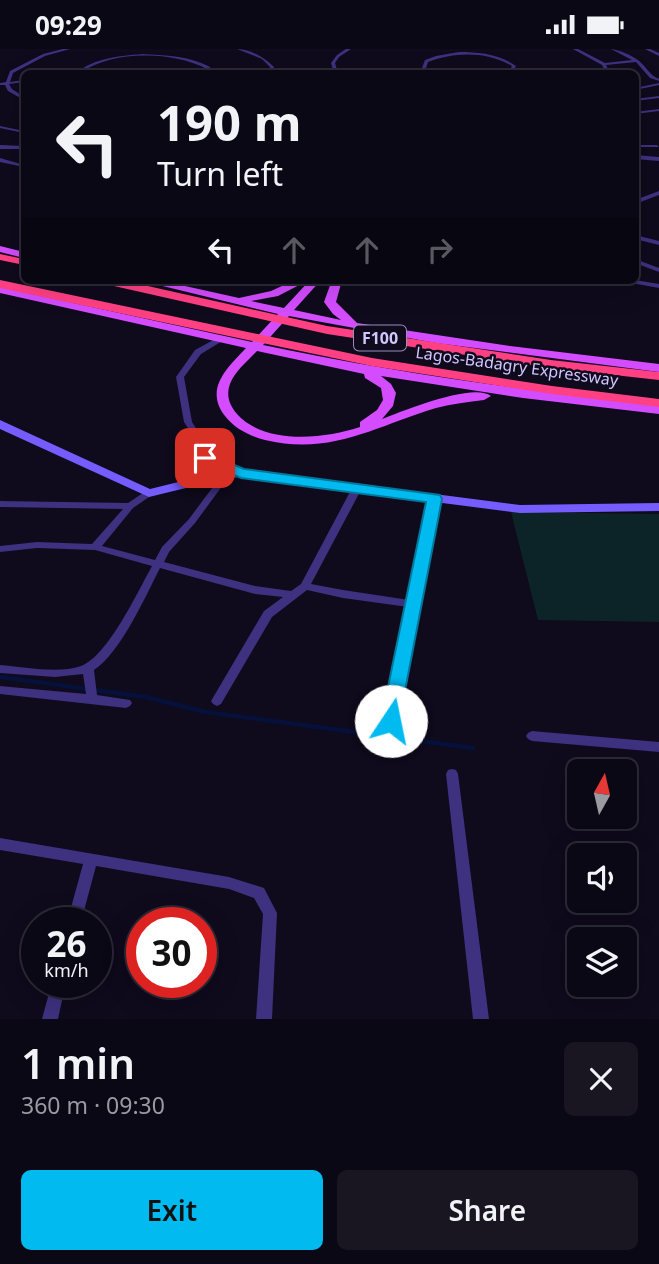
<!DOCTYPE html>
<html lang="en">
<head>
<meta charset="utf-8">
<style>
	:root { --surface:#0b0815; --page:#191622; --text:#f1f3f6; --muted:#9a9aa0; --line:#2b2934; --accent:#00baf0 }
	body { margin:0; font-family:"Noto Sans",sans-serif; background:var(--page); color:var(--text); height:100vh; display:flex; flex-direction:column; font-size:26px; white-space:nowrap }
	* { box-sizing:border-box; margin:0 }
	p { font-size:23px; color:var(--muted) }
	.icon { flex:none; width:38px; height:38px; fill:none; stroke:currentColor; stroke-width:2; stroke-linecap:round; stroke-linejoin:round }
	.map { position:relative; height:970px; overflow:hidden }
	.details { display:flex; flex-direction:column; background:var(--surface); flex:1 }
	.details>* { flex:none }
	.hud { position:absolute; left:21px; top:21px; width:618px; height:214px; border-radius:10px; box-shadow:0 7px 28px #0002,0 0 0 2px var(--line); background:#0b0815; color:var(--text); overflow:hidden }
	.needle { width:46px; rotate:8deg }
	.fabs { position:absolute; left:567px; top:710px; display:grid; gap:14px }
	.fabs a { display:grid; place-items:center; width:70px; height:70px; border-radius:10px; background:var(--surface); box-shadow:0 7px 28px #0002,0 0 0 2px var(--line); font-size:35px }
	.speed { position:absolute; left:21px; top:858px; display:flex; gap:14px; font-size:35px; font-weight:700; text-align:center }
	.speed>* { display:grid; place-content:center; width:91px; height:91px; border-radius:50%; background:var(--surface); box-shadow:0 7px 28px #0002,0 0 0 2px var(--line); line-height:1 }
	.speed small { font-size:18px; font-weight:400 }
	.speed .limit { border:10px solid #d22; background:#fff; color:#111 }
	.pin { position:absolute; display:grid; place-items:center; width:60px; height:60px; color:#fff; margin:-30px; border-radius:14px; box-shadow:0 4px 10px #0006 }
	.me { position:absolute; width:77px; margin:-38px; rotate:11deg; stroke-linejoin:round; filter:drop-shadow(0 0 5px #0008) }
	.turn { display:flex; align-items:center; gap:24px; height:147px; padding:0 21px; font-size:32px }
	.turn .icon { width:91px; height:91px; stroke-width:2.5 }
	.turn b { display:block; font-size:49px; line-height:60px }
	.lanes { display:flex; align-items:center; height:66px; padding:0 21px; background:#0003; justify-content:center; gap:35px; direction:ltr }
	.lanes .off { opacity:.35 }
	.round { display:grid; place-items:center; flex:none; width:74px; height:74px; border-radius:10px; background:var(--page) }
	.summary { display:flex; align-items:center; justify-content:space-between; height:119px; padding:0 21px }
	h1 { font-size:42px; font-weight:600; line-height:52px }
	.cta { display:flex; gap:14px; margin-top:auto; padding:14px 21px }
	.cta a { flex:1; height:80px; border-radius:10px; background:var(--accent); color:#111; font-size:28px; font-weight:600; line-height:80px; text-align:center }
	.cta a+a { background:var(--page); color:var(--text) }
	.status { display:flex; justify-content:space-between; align-items:center; height:49px; padding:0 35px; background:var(--surface); direction:ltr }
	.status svg { height:19px; fill:currentColor }
	.map>svg:first-child { display:block }
	.green { fill:#0c2427 }
	.lines { fill:none; stroke-linecap:round; stroke-linejoin:round }
	.stream { stroke:#05113a; stroke-width:4.5 }
	.minor { fill:#3e317f; fill-rule:evenodd }
	.secondary { fill:#755cff; fill-rule:evenodd }
	.primary { fill:#d34cff; fill-rule:evenodd }
	.motorway { fill:#ff4083; fill-rule:evenodd }
	.route { fill:#00baf0; stroke:#00799c; stroke-width:2 }
	.labels { text-anchor:middle; dominant-baseline:central; stroke-width:5; stroke-linejoin:round; paint-order:stroke }
	.shield { fill:#0f0a1c; stroke:#988dbb; stroke-width:2 }
	.shield-label { font-size:16px; font-weight:bold; fill:#d3c5ff }
	.far-street-label { font-size:16px; fill:#d3c5ff; stroke:#0f0a1c }
</style>
</head>
<body>
<div class="status"><b>09:29</b><svg viewBox="0 0 49 12"><path d="M0 12V9h3v3zM5 12V6h3v6zM10 12V3h3v9zM15 12V0h3v12zM26 1h20v11H26zM47 4h2v5h-2z"/></svg></div>
<div class="map">
<svg width="659" height="970" viewBox="0 0 659 970">
	<rect width="100%" height="100%" fill="#0f0a1c"/>
	<path class="green" d="M511,463L659,465V573L538,571Z"/>
	<g class="lines">
		<path class="stream" d="M0,628L146,648L205,663L473,699"/>
		<path class="minor" d="M63,0H70L45,7L13,24L10,33L24,31V33L9,35L12,40L24,48V51L8,42L5,36H0V34L6,33L10,22L43,5Z
			M237,0C252,1 264,8 274,18V24H270V18L262,10Z
			M346,0H351L339,8L335,14L338,24H334L331,14L337,6Z
			M573,0H578L605,14L632,11L611,0C619,1 631,6 638,11C646,17 649,26 659,30V32L650,29L636,13L606,16L610,24H606L602,16Z
			M645,0H650L659,4V7Z
			M459,3C479,3 499,5 516,17L512,24H508L512,17C486,2 455,3 428,13L426,19L436,24H432L422,19L425,11L436,7Z
			M142,5C166,6 189,7 210,18V24H206L207,20C172,2 113,1 80,24H76C95,9 118,7 142,5Z
			M659,34V36L635,41V39Z
			M659,47V49L635,52V50Z
			M659,60V62L635,65V63Z
			M0,77L24,82V84L0,79Z
			M0,96L24,97V100H0Z
			M635,96H657L659,98H635Z
			M635,106L659,108V112L635,110Z
			M0,109L24,116V118L0,113Z
			M659,142V146L635,155V151Z
			M635,186L659,192V196L635,190Z
			M635,210L659,219V223L635,214Z
			M623,231H635L659,235V239L626,233Z
			M217,289H223L224,291L201,305L184,328L192,373L203,390L209,407L241,423L237,426L230,423L231,425L195,474L169,503L164,513L255,537L291,542L301,535L352,439L357,436L362,439L311,535L343,541L409,551L429,450L434,447L437,448L439,450L419,553L420,555L418,558L395,675L391,677L387,675L385,672L408,558L343,549L307,541L272,568L221,655L217,657L213,655L211,652L264,562L283,548L255,545L160,519C145,548 121,603 94,621L97,646L130,651L132,654L130,657L126,659L0,645V637L86,645L83,625L55,628L0,624V616C23,618 59,625 81,617C108,607 138,542 152,517L95,501L37,499L0,503V497L37,493L92,495L123,460L0,458V452L128,454L146,442H152L154,444L152,446L133,459L102,497L155,511L162,498L189,470L224,423H229L201,409L195,390L184,373L176,328L195,301Z
			M532,682L659,693V703L532,692L528,690L526,687L528,684Z
			M452,720L456,721L458,725L489,970H473L446,725L448,721Z
			M0,789L229,828L264,839L277,864L272,970H256L263,865L254,849L229,840L96,817L81,873H67L83,815L0,801Z
			M52,933H66L58,970H42Z"/>
		<path class="secondary" d="M0,371L150,440L227,421L241,420L520,456L659,454V462L520,464L241,428L227,429L149,448L0,380Z"/>
		<path class="primary" d="M0,197L24,203V209L0,203Z
			M138,231H158L239,249L271,242L295,231H309L278,247L251,252L284,259L310,231H321L294,261L341,271L333,265L324,253L332,231H342L336,253L357,274L510,297L659,315V323L436,294L289,267L263,296C394,324 526,341 659,357V365L523,349L381,327L391,335L396,344L393,357L382,370C403,362 473,333 491,347L484,351C468,353 452,355 436,359C376,377 331,407 265,391C250,387 235,380 225,367C204,340 227,319 246,299L0,244V238L252,293L278,265ZM257,302L364,325L365,329L381,339L383,351L377,361L360,373V378C324,390 265,396 237,365C229,356 226,346 230,335C235,322 248,312 257,302Z"/>
		<path class="motorway" d="M0,205L24,210V216L0,211Z
			M0,231L372,309L552,337L659,350V358L552,345L372,317L0,239Z
			M99,231H121L327,277L551,311L659,323V331L551,319L327,285L105,235Z"/>
	</g>
	<path class="route" d="M205,404L244,420L440,446L442,450L398,678L391,680L384,678L381,672L426,453L241,429L200,412L198,409Z"/>
	<g class="labels">
		<rect class="shield" x="354" y="276.5" width="52" height="25" rx="5"/>
		<g class="shield-label">
			<text x="380" y="289">F100</text>
		</g>
		<g class="far-street-label">
			<text transform="translate(517 317) rotate(8)">Lagos-Badagry Expressway</text>
		</g>
	</g>
</svg>
<div class="fabs">
<a><svg class="needle" viewBox="-14 -14 28 28"><path d="M0-13l5 13h-10z" fill="#e53935"/><path d="M0 13l5-13h-10z" fill="#9a9aa0"/></svg></a>
<a><svg class="icon" aria-label="sound" viewBox="0 0 24 24"><path d="M4 9h4l5-4v14l-5-4H4zM17 9q2 3 0 6"/></svg></a>
<a><svg class="icon" aria-label="layers" viewBox="0 0 24 24"><path d="M12 4l9 5-9 5-9-5zM3 14l9 5 9-5"/></svg></a>
</div>
<div class="speed"><div>26<small>km/h</small></div><div class="limit">30</div></div>
<div class="pin" style="left:205px;top:409px;background:#d93025"><svg class="icon" aria-label="arrive" viewBox="0 0 24 24"><path d="M6 21V4h12l-3 4 3 4H6"/></svg></div>
<svg class="me" style="left:391px;top:672px" viewBox="-20 -20 40 40"><circle r="19" fill="#fff"/><path d="M0-13L10 11 0 6-10 11z" fill="#00baf0"/></svg>
<div class="hud">
<div class="turn"><svg class="icon" aria-label="left" viewBox="0 0 24 24"><path d="M17 20v-9H6M10 6l-5 5 5 5"/></svg><div><b>190 m</b>Turn left</div></div>
<div class="lanes"><svg class="icon" aria-label="left" viewBox="0 0 24 24"><path d="M17 20v-9H6M10 6l-5 5 5 5"/></svg><svg class="icon off" aria-label="ahead" viewBox="0 0 24 24"><path d="M12 20V5M6 11l6-6 6 6"/></svg><svg class="icon off" aria-label="ahead" viewBox="0 0 24 24"><path d="M12 20V5M6 11l6-6 6 6"/></svg><svg class="icon off" aria-label="right" viewBox="0 0 24 24"><path d="M7 20v-9h11M14 6l5 5-5 5"/></svg></div>
</div>
</div>
<section class="details">
<div class="summary"><div><h1>1 min</h1><p>360 m · 09:30</p></div><a class="round"><svg class="icon" aria-label="close" viewBox="0 0 24 24"><path d="M6 6l12 12M18 6L6 18"/></svg></a></div>
<div class="cta"><a>Exit</a><a>Share</a></div>
</section>
</body>
</html>
